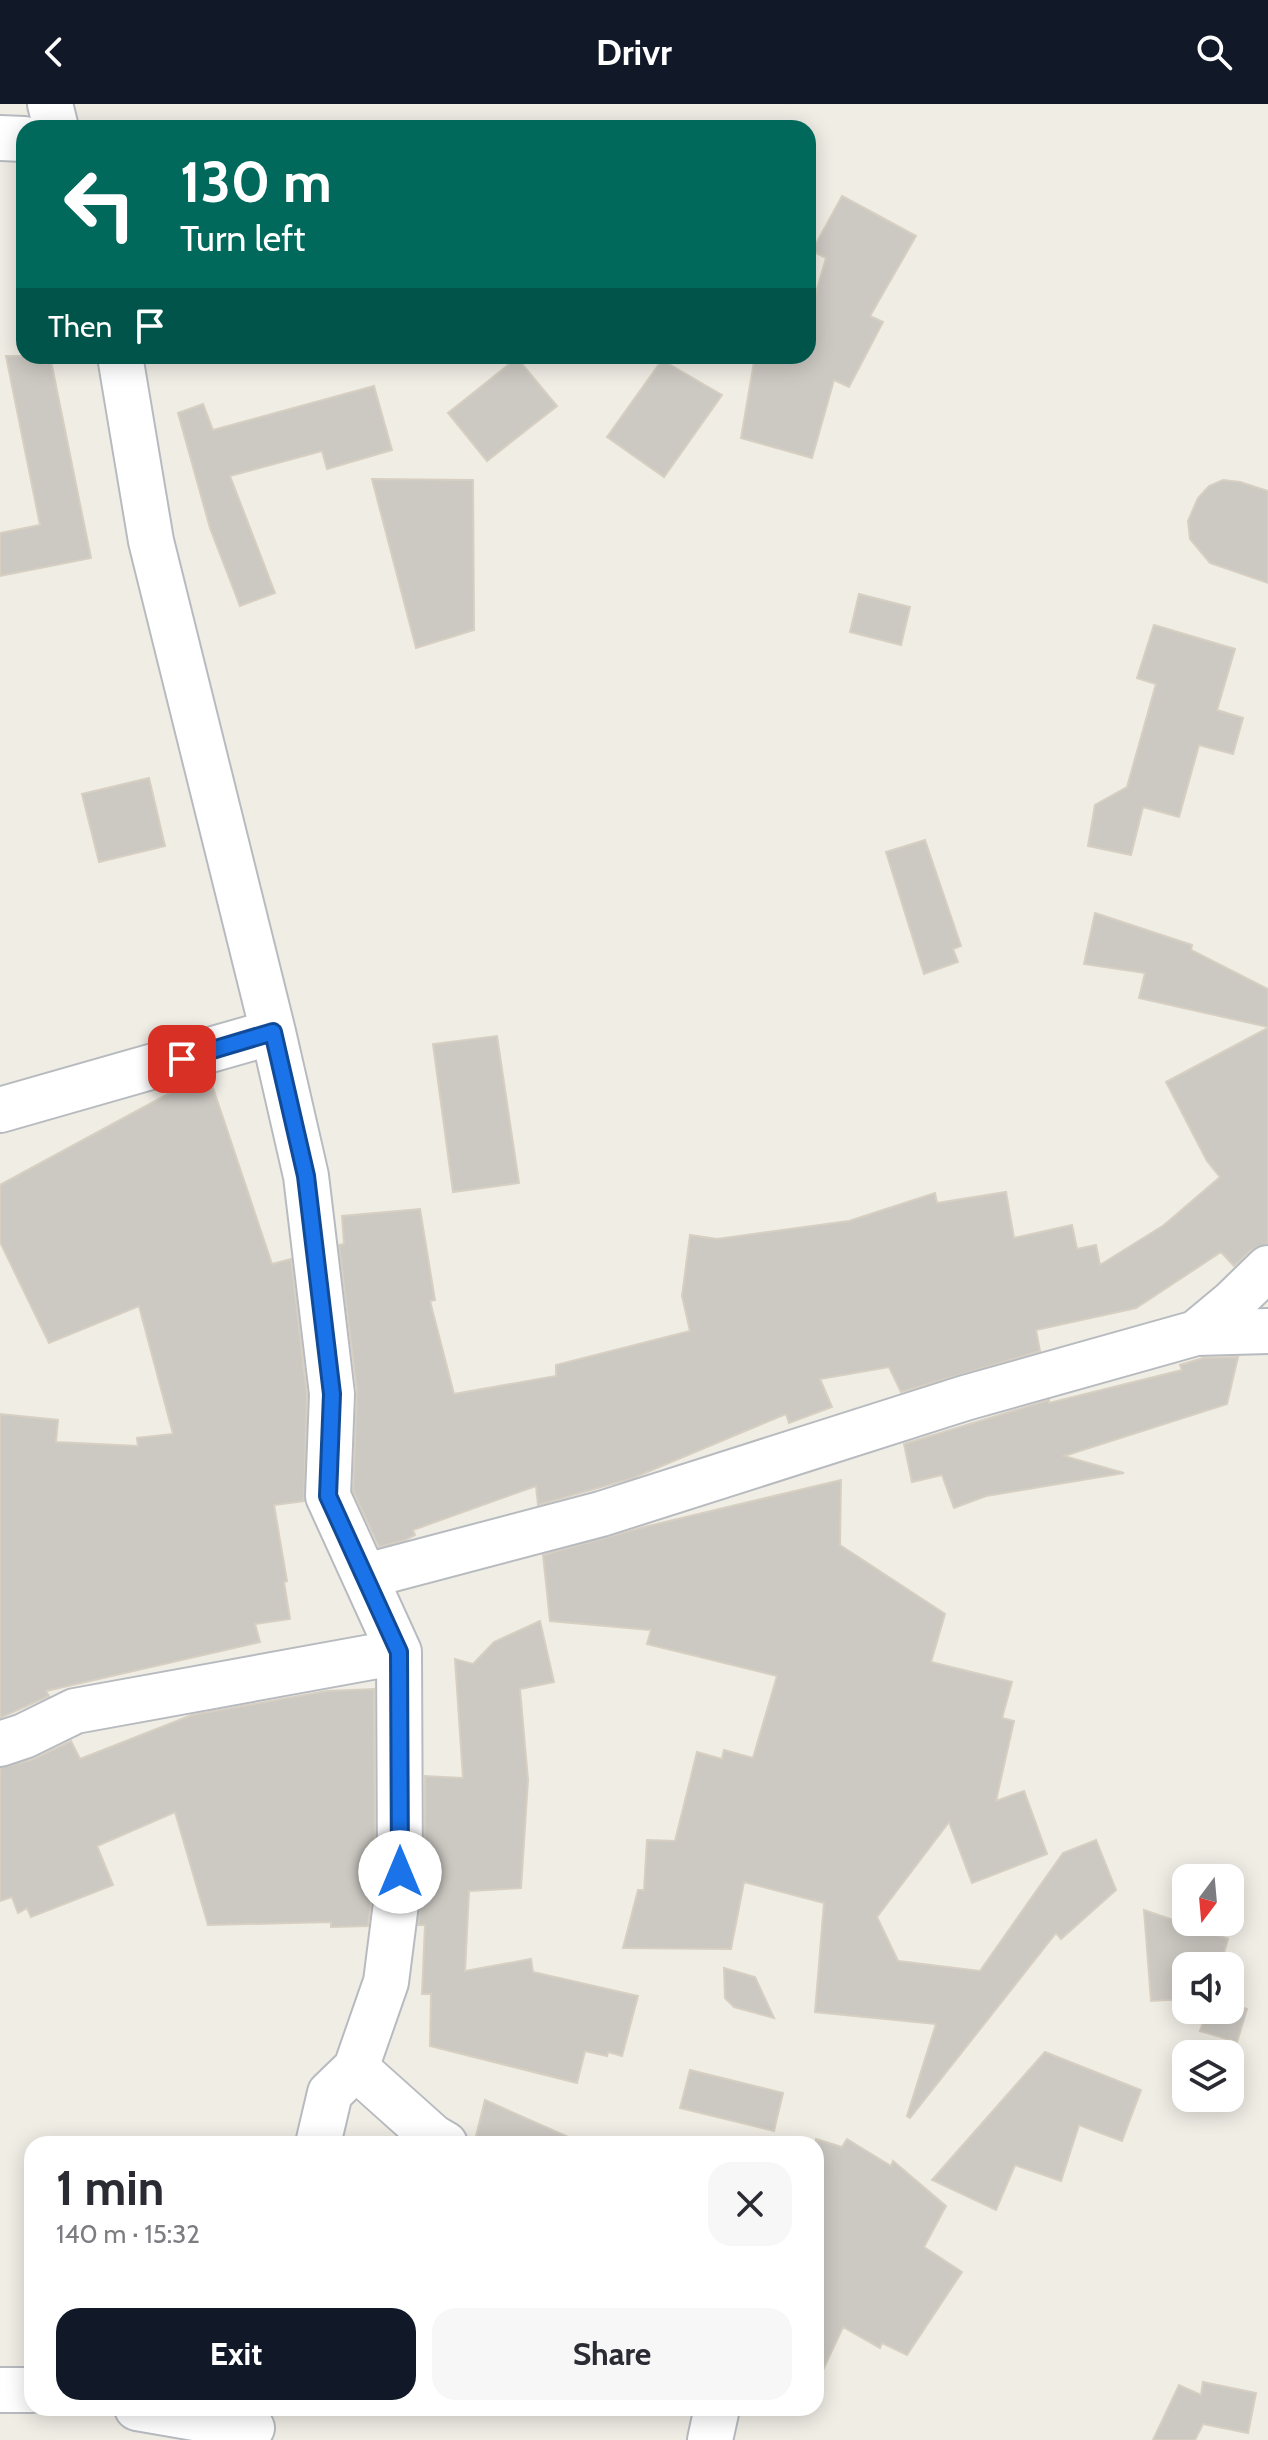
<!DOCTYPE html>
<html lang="en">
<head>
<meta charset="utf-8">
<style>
	:root { --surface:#fff; --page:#f7f7f7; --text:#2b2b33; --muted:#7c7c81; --accent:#111827 }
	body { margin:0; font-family:Cabin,sans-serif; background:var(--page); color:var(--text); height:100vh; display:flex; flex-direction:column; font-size:30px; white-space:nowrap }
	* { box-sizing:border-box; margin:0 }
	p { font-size:26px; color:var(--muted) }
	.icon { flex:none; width:44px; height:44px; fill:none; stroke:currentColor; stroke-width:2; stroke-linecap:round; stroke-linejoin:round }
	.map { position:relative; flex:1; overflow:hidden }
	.details { position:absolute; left:24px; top:2032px; width:800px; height:280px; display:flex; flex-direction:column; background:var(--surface); border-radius:24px; box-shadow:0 4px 20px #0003 }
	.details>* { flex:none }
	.guide { position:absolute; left:16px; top:16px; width:800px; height:244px; border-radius:24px; box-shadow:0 4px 20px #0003; background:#00695c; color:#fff; overflow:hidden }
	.needle { width:52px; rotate:196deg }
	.controls { position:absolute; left:1172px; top:1760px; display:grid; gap:16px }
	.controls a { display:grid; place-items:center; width:72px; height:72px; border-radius:16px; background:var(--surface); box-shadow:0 4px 20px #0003; font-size:40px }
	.pin { position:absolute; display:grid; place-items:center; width:68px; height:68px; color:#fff; margin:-34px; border-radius:16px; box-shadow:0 4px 12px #0006 }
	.me { position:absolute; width:88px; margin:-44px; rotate:0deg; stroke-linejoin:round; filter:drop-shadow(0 0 6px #0008) }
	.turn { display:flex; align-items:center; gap:28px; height:168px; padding:0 32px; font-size:36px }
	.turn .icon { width:104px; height:104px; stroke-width:2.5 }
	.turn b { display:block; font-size:56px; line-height:68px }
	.then { display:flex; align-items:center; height:76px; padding:0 32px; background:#0003; gap:16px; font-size:30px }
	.round { display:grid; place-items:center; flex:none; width:84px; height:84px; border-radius:24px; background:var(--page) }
	.head { display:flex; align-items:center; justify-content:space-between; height:136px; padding:0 32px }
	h1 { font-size:48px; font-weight:700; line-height:60px }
	.button { display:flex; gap:16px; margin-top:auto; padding:16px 32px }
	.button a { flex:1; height:92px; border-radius:24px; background:var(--accent); color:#fff; font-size:32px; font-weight:700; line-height:92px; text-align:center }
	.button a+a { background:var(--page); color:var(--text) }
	header { display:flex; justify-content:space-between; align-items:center; height:104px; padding:0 32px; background:var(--accent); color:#fff; font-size:36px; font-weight:700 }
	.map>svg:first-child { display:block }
	.building { fill:#ccc8c2; stroke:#d6cfc2; stroke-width:2 }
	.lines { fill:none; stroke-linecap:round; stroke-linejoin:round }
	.street-casing { stroke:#b7bbc0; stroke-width:48 }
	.street { stroke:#fff; stroke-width:44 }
	.route-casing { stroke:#114b97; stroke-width:20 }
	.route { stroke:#1a73e8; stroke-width:14 }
</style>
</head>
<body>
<header><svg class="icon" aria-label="back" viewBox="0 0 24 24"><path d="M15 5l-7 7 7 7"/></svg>Drivr<svg class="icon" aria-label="search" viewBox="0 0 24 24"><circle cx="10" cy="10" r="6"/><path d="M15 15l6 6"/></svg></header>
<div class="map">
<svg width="1268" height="2336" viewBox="0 0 1268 2336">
	<rect width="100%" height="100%" fill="#f0ede5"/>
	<path class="building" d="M842,92L916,132L870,212L883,218L849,283L834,276L812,354L741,334L755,252H808V216L826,154L812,147Z
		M6,252H50L91,454L0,472V429L40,421Z
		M517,254L557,302L487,357L448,309Z
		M662,256L722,291L664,373L607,333Z
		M374,282L392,346L327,365L322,347L230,372L275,489L240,502L210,424L178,309L203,300L213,326Z
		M372,375L473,376L474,526L416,544Z
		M1223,376L1240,378L1268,387V479L1210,459L1190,435L1188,417L1198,394L1209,382Z
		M859,490L910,503L901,541L850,528Z
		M1154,521L1235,545L1217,606L1243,614L1233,650L1199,641L1179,713L1143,703L1131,751L1088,742L1095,701L1127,683L1156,580L1137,574Z
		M149,674L165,742L99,758L82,690Z
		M925,736L961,842L953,845L958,858L924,870L886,748Z
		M1095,809L1192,841L1191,846L1268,885V923L1139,894L1145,869L1084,860Z
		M1268,924V1140L1251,1146L1234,1162L1221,1148L1136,1204L1036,1226L1040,1247L901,1288L889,1263L820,1275L832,1303L789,1319L786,1310L633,1374L538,1401L536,1382L413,1426L415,1431L405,1436L379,1443L353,1387L357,1287L339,1141L344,1140L342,1112L420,1105L435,1196L430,1197L454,1290L556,1272V1261L690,1227L682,1192L690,1131L717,1135L849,1117L935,1089L937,1099L1006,1088L1014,1134L1072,1121L1077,1145L1096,1141L1100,1161L1164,1121L1220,1073L1207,1057L1166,978Z
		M497,932L519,1079L453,1088L433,940Z
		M209,972L272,1160L291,1155L307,1291L304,1397L274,1401L287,1477L284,1478L290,1515L255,1520L260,1538L46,1587L49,1592L0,1614V1310L58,1316L56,1338L138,1342L137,1334L173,1330L139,1202L49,1239L0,1138V1081L192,977Z
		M1238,1253L1227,1300L1064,1352L1124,1369L986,1392L954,1404L942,1371L912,1378L904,1340L1049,1296V1299L1182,1266L1180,1261L1203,1254Z
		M841,1376L840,1441L945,1510L931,1558L1012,1578L1002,1614L1014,1617L996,1697L1024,1687L1047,1750L972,1779L949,1718L877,1813L898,1857L980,1867L1063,1749L1096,1736L1116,1786L1061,1835L1056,1829L910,2014L907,2012L936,1920L815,1908L824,1799L744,1778L731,1845L623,1844L638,1786H644L647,1736L675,1737L697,1648L722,1655L724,1646L753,1654L777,1572L647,1540L651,1526L550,1517L543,1451L644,1423Z
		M540,1517L554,1578L520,1585L528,1676L521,1784L469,1787L465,1867L531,1855L533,1868L638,1892L622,1952L608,1948L607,1952L585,1947L577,1979L430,1942L431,1890H422L425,1821H418L425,1768V1672L463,1674L455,1555L473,1560L494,1538Z
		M374,1585L375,1766L368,1822L331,1823V1818L208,1821L175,1708L97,1742L113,1781L31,1813L27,1804L18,1809L12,1793L0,1797V1664L32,1656L71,1637L80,1655L192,1611L327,1587Z
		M1144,1806L1228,1835L1220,1862H1186V1895L1151,1897Z
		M724,1864L755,1873L774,1914L734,1903L725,1894Z
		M1230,1900L1247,1905L1237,1938L1200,1927L1207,1906H1230Z
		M1045,1948L1141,1986L1122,2037L1079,2021L1061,2077L1015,2061L996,2106L932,2076Z
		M690,1966L783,1989L774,2027L680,2004Z
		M485,1996L584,2040H474Z
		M816,2035L842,2043L847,2035L891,2062L893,2057L946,2102L924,2143L962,2168L907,2251L882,2239L880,2244L843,2223L816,2281Z
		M1203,2278L1256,2289L1248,2329L1203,2320L1195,2336H1153L1179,2281L1201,2291Z"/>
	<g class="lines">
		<g class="street-casing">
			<path id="street" d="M50,0L56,24
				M0,34L24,35
				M120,252L151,437L273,928L306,1072L332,1290L328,1392L399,1548L400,1768L386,1878L356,1964L330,1989L318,2040
				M0,1006L273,928
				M1196,1229L1268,1227
				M366,1472L601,1410L965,1294L1196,1229L1232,1199L1268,1164
				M0,1640L24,1632L75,1607L399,1548
				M356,1964L433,2033L445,2040
				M0,2286H32
				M137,2304L252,2324
				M710,2336L717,2304"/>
		</g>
		<use href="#street" class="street"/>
	</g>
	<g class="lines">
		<g class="route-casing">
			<path id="route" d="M182,955L273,928L306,1072L332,1290L328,1392L399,1548L400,1768"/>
		</g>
		<use href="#route" class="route"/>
	</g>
</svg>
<div class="controls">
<a><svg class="needle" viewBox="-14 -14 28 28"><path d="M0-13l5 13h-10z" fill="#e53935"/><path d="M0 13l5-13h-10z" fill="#7c7c81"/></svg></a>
<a><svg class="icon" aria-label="sound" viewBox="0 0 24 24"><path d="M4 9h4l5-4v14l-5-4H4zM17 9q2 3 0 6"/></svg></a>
<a><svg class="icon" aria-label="layers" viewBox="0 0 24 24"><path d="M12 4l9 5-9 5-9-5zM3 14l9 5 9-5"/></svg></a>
</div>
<div class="pin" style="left:182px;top:955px;background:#d93025"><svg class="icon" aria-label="arrive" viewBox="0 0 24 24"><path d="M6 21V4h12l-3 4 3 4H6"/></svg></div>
<svg class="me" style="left:400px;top:1768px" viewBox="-20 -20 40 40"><circle r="19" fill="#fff"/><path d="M0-13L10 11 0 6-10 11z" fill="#1a73e8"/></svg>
<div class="guide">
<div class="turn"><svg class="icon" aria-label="left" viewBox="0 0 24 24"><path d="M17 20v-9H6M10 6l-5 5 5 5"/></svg><div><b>130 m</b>Turn left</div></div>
<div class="then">Then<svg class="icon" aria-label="arrive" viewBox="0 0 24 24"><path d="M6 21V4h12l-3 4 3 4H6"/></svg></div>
</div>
<section class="details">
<div class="head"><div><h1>1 min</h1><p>140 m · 15:32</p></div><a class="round"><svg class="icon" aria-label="close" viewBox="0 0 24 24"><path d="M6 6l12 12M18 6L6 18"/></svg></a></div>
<div class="button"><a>Exit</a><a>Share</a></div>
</section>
</div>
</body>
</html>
